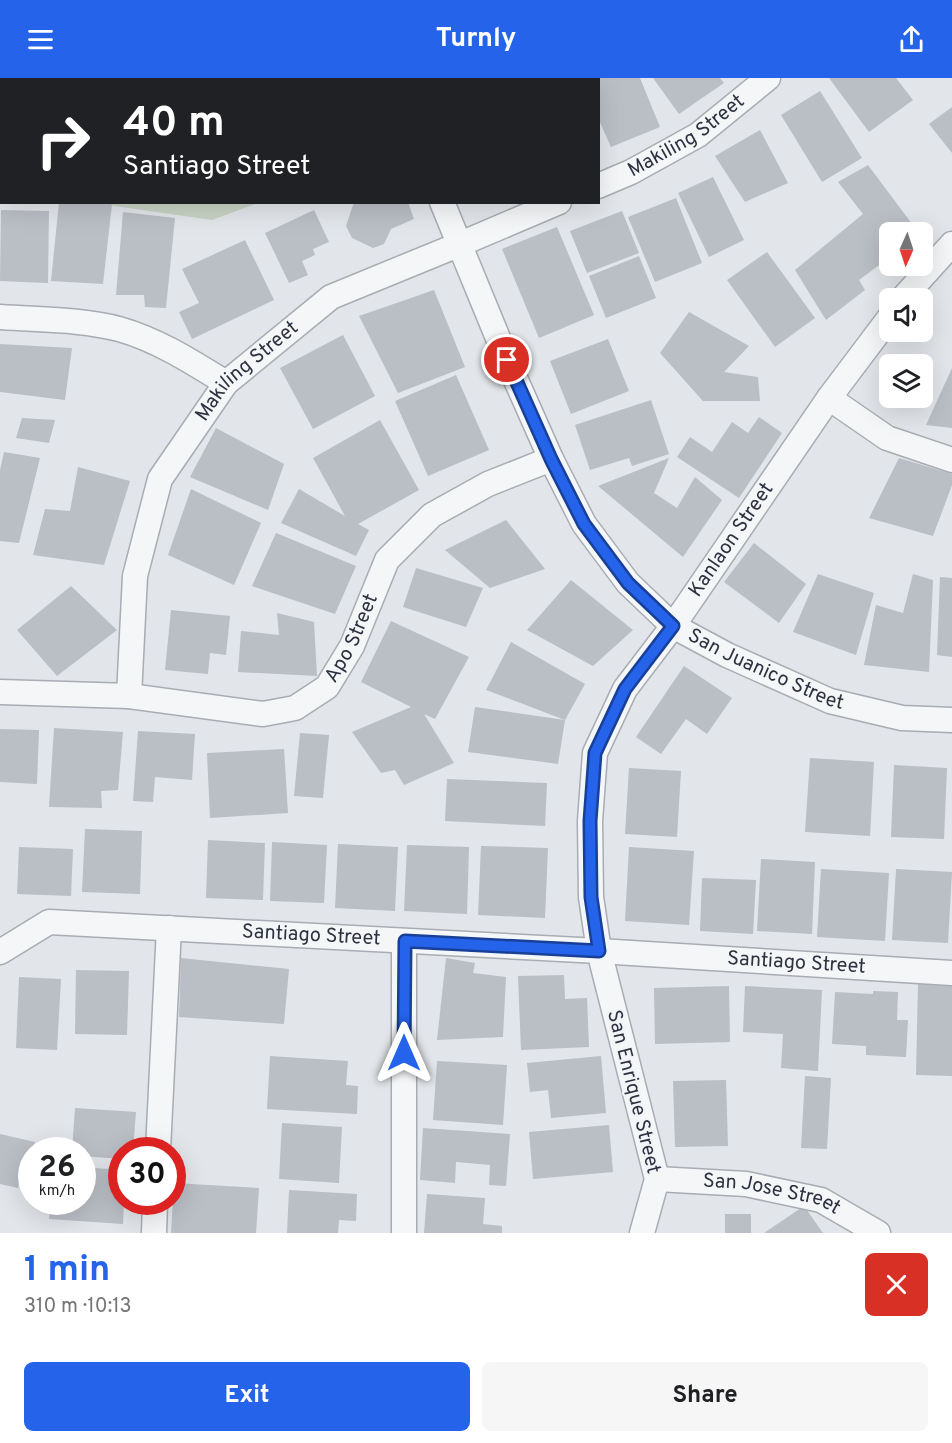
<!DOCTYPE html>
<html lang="en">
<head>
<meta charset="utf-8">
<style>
	:root { --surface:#fff; --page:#f6f6f6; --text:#202124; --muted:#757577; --accent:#2563eb }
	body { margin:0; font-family:Overpass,sans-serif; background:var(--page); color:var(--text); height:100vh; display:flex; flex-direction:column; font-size:22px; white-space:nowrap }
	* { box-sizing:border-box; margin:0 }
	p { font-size:20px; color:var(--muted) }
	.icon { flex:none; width:33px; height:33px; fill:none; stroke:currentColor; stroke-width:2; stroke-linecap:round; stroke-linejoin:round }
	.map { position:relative; height:1155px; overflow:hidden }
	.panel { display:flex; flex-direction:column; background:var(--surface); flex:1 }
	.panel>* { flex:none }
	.guide { position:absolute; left:0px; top:0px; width:600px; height:126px; box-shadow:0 6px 24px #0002; background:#202124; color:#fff; overflow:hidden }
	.needle { width:39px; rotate:183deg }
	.buttons { position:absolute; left:879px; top:144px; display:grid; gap:12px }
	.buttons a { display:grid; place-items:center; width:54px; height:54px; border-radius:9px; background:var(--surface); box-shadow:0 6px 24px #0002; font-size:30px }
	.speed { position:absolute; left:18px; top:1059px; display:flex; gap:12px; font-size:30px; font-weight:700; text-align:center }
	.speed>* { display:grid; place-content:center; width:78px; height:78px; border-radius:50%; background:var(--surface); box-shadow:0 6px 24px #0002; line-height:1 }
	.speed small { font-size:15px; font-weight:400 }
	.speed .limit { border:9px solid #d22; background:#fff; color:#111 }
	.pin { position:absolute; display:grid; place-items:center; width:51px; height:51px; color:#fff; margin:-26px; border:3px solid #fff; border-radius:50%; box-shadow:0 2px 6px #0007 }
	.me { position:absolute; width:66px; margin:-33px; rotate:0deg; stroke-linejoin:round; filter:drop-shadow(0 0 4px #0008) }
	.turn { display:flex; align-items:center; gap:21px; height:126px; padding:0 24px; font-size:27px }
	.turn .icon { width:78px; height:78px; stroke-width:2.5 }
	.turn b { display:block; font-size:42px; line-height:51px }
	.round { display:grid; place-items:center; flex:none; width:63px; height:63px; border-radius:9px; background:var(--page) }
	.headline { display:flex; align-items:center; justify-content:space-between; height:102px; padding:0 24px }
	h1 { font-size:36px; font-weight:700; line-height:45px; color:var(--accent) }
	.button { display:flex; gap:12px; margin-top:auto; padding:12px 24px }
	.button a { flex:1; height:69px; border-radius:9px; background:var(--accent); color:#fff; font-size:24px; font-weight:700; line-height:69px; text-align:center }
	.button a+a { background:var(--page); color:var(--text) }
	header { display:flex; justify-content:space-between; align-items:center; height:78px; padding:0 24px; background:var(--accent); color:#fff; font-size:27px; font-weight:700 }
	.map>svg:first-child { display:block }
	.green { fill:#c7d2c4 }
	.building { fill:#babec5 }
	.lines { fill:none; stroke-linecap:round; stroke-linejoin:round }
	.minor-casing { stroke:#a8acb3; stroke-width:27 }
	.path { stroke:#bdbfc4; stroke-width:4; stroke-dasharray:4.5 4.5; stroke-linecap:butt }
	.minor { stroke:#f5f6f8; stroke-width:24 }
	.route-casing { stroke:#184099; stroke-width:15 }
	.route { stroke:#2563eb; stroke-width:10 }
	.labels { text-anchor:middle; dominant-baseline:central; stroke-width:4.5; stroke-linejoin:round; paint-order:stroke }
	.street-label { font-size:20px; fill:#2c323f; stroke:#f2f4f7 }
</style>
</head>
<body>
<header><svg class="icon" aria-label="menu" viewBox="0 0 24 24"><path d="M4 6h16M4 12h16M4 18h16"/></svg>Turnly<svg class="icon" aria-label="share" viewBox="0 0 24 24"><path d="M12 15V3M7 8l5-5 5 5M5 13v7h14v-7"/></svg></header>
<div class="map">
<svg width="952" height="1155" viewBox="0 0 952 1155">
	<rect width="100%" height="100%" fill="#e2e5e9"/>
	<path class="green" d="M0,0H48V1L2,2L1,111H0Z
		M144,0H366L367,1H140Z
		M94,125H258L212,142Z"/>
	<path class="building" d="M598,0H640L660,49L611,69L598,40Z
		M653,0H720L724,5L679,36Z
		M829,0H896L913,22L869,54Z
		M820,13L862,80L822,104L781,37Z
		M952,29V75L929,46Z
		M760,52L788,105L745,124L715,78Z
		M868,87L918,154H890V179L859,202L865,212L826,242L795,192L863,136L838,104Z
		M713,99L744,162L709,179L678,115Z
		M676,120L702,185L655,204L628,139Z
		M59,124L112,126L103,206L51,203Z
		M354,124H408L414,141L391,151L384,166L373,170L352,160L346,148Z
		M1,132L49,133L48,205L0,203Z
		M314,132L329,164L313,171L315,177L302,183L308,197L289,205L265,155Z
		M622,133L639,175L587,195L570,153Z
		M123,134L175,140L166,230L145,229L144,217H116Z
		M557,149L594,237L539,260L502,171Z
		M245,162L274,222L192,261L179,234L199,225L182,191Z
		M767,174L815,240L775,269L727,202Z
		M639,178L656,220L606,240L589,198Z
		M434,212L465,289L398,315L359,238Z
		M689,234L749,268L724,294L758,299L760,323H703L660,275Z
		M343,257L375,318L313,351L280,290Z
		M608,261L629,313L571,336L550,283Z
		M0,266L72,270L65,322L0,314Z
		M952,290V350L926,347Z
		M456,297L489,372L428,398L395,323Z
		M651,322L669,376L632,388L629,380L590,392L575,347Z
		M759,339L782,355L739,420L677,379L690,359L712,374L732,344L748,355Z
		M22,340L55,342L49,365L16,360Z
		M380,342L419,412L358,446L369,452L356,478L281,445L299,411L345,438L313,380Z
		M216,350L284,386L268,432L190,399Z
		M4,374L40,380L19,465L0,463V392Z
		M669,380L654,415L677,430L695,399L722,422L683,479L598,408Z
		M899,380L952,396V407L933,458L869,440Z
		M78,389L130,403L104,487L33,477L45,431L70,433Z
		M191,411L261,445L234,507L168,477Z
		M506,442L545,491L490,510L445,472Z
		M276,455L356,488L335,536L252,508Z
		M754,465L806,506L779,545L724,504Z
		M416,490L483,510L466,549L403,529Z
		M818,496L874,515L856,577L793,554Z
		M913,496L933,502L929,594L864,587L876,527L903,535Z
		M940,499L952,500V579L937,577Z
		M571,502L633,552L593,588L527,552Z
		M71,508L117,552L57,598L17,552Z
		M171,532L230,538L226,577L210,575L208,596L165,592Z
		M277,535L314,544L317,598L238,594L241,553L279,557Z
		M391,543L469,579L435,641L424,636L454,685L404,707L395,692L381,695L352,654L411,629L361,604Z
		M511,564L585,606L565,642L486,612Z
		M684,588L732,620L707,656L686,641L661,676L636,659Z
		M475,629L565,642L558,686L468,674Z
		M54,650L123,654L118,712L101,713L102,730L49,729Z
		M0,651L39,652L37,706L0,704Z
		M138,653L195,656L192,702L155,699L153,724L133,723Z
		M300,655L329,657L323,720L294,718Z
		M284,671L288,735L210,740L207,675Z
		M810,680L874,684L870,758L805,754Z
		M894,687L947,690L944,761L891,759Z
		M629,690L681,693L677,759L625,756Z
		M447,701L547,705L545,748L445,743Z
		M85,751L142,753L140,816L82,814Z
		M208,762L265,765L263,822L206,820Z
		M272,764L327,767L324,825L270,823Z
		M338,766L398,769L395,833L335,830Z
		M407,767L469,769L467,836L404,833Z
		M481,768L548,770L545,840L478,837Z
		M19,769L73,771L71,818L17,816Z
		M629,769L694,773L689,847L625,843Z
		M761,781L815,784L812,856L757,853Z
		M821,791L889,795L885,863L817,859Z
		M896,791L952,794L948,865L892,862Z
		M702,800L756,802L753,856L700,853Z
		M181,880L289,891L284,946L179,939Z
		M446,880L475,885L473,895L506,899L503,959L437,962Z
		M76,892L129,893L127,957L75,956Z
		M564,897L565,921L587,920L589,969L521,972L518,898Z
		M19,899L61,901L57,972L16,970Z
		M918,906L952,908V998L916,997Z
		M729,908L730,964L655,966L654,910Z
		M745,908L822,912L818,993L781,990L783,956L743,954Z
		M873,913L898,914L897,942H908L906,979L866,977V968L832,966L835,914L873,916Z
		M270,978L348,983L346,1007L358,1008L357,1036L267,1031Z
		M601,978L606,1035L551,1040L548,1012L530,1014L527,985Z
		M437,983L507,987L503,1047L433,1042Z
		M805,998L831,1000L827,1071L801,1070Z
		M726,1002L728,1068L675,1069L673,1003Z
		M75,1030L136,1034L133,1072H122V1081L82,1078V1072H72Z
		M282,1045L342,1049L339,1105L279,1101Z
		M609,1047L613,1094L533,1101L529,1054Z
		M423,1050L510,1056L506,1108L489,1107L490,1087L456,1084L455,1105L420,1102Z
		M0,1056L35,1064L33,1072H32V1081L29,1095L22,1093L18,1110L0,1106Z
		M82,1089L122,1092V1124H124L123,1146L49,1141L50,1124H82Z
		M174,1105L259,1110L256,1155H171Z
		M289,1112L357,1116L356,1143L339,1142L338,1155H287Z
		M427,1116L485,1120L483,1146L502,1148V1155H424Z
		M804,1128L823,1155H764Z
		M725,1136H751V1155H725Z"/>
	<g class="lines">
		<g class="minor-casing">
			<g id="minor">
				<path d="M393,0L394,2"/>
				<path id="s1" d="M598,108L631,94L698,57L768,0"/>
				<path id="s2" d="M442,124L507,282L551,381L584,446L628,505L673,548L727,577L830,623L902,640L952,642"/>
				<path d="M903,220L952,166"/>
				<path d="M0,239C40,242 81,241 119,251C158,262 192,284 226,305"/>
				<path d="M829,320L887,360L952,382"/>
				<path id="s3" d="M0,614L129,618L263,636L295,630L327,609L352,568L387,482L432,437L488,406L551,381"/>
				<path id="s4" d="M129,618L135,498L160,401L226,305L331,219L458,167L559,124"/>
				<path id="s5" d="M0,874L49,844L599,873L952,895"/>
				<path d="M158,1072L169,850"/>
				<path id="s6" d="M657,1101L746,1106L821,1122L878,1155"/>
				<path d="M154,1155L155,1124"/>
				<path d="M404,1155V863"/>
				<path id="s7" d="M642,1155L657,1101L599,873L591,819L590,743L595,675L625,611L673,548L829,320L890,239"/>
			</g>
		</g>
		<path class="path" d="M95,2L98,0"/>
		<use href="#minor" class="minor"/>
	</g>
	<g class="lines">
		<g class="route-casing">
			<path id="route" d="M404,975L405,863L599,873L591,819L590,743L595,675L625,611L673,548L628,505L584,446L551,381L507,282"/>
		</g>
		<use href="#route" class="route"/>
	</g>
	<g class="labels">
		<g class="street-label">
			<text stroke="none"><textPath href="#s1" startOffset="102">Makiling Street</textPath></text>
			<text stroke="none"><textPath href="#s4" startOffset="360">Makiling Street</textPath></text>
			<text stroke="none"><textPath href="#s7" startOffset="744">Kanlaon Street</textPath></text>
			<text stroke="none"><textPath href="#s3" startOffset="390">Apo Street</textPath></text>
			<text stroke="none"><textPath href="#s2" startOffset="591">San Juanico Street</textPath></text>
			<text stroke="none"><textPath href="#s5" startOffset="320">Santiago Street</textPath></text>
			<text stroke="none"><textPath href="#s5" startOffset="806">Santiago Street</textPath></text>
			<text transform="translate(633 1014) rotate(76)">San Enrique Street</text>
			<text stroke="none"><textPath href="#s6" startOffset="116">San Jose Street</textPath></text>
		</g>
	</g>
</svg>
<div class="buttons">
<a><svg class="needle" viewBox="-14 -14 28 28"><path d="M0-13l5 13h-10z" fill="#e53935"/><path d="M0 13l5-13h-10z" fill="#757577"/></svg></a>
<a><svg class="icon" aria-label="sound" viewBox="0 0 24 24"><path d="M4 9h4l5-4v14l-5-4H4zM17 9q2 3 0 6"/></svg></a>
<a><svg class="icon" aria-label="layers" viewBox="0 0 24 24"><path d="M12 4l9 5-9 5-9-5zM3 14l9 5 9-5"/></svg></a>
</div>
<div class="speed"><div>26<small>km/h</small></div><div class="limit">30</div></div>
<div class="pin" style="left:507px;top:282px;background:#d93025"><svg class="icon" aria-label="arrive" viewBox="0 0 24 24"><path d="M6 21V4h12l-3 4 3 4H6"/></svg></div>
<svg class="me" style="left:404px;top:975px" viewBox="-20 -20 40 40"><path d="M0-17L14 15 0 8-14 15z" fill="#2563eb" stroke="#fff" stroke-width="4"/></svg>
<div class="guide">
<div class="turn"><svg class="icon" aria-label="right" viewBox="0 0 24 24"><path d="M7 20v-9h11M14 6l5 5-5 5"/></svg><div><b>40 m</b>Santiago Street</div></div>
</div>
</div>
<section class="panel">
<div class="headline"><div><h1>1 min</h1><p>310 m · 10:13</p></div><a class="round" style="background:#d93025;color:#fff"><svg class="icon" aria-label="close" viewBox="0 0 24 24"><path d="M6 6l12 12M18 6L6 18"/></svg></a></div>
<div class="button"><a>Exit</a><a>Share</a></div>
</section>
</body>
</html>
